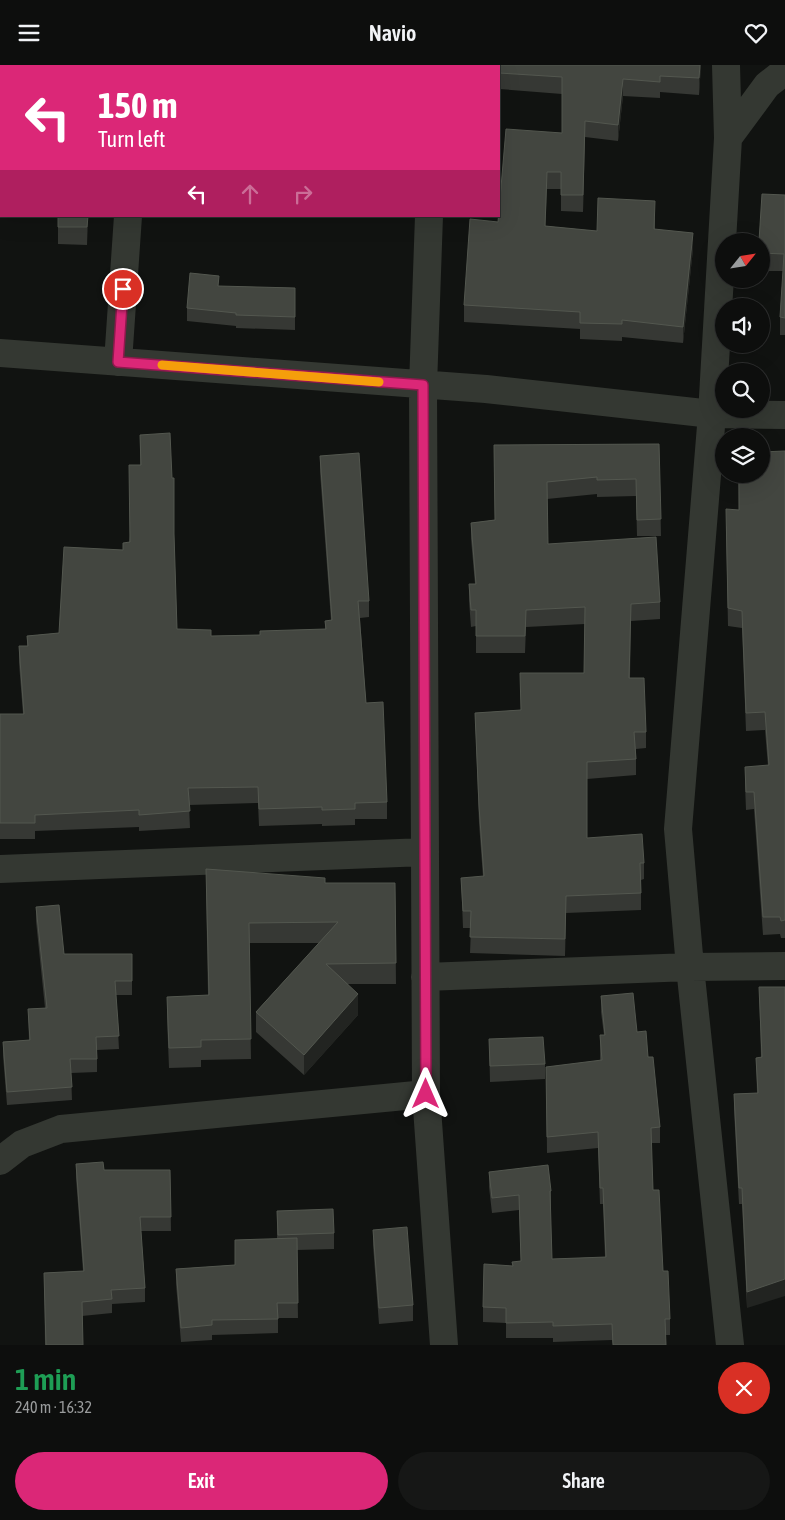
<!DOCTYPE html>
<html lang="en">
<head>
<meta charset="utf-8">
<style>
	:root { --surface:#0d0e0d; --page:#161716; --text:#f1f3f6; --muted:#9a9c9d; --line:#2d2e2e; --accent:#db2777 }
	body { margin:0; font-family:"Asap Condensed",sans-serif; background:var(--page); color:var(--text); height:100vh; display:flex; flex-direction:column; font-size:19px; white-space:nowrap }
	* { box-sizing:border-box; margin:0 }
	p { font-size:16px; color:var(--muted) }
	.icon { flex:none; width:28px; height:28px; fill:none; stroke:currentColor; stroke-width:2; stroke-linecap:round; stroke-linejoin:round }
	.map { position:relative; height:1280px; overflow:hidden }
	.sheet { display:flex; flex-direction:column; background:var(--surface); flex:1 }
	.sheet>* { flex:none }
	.hud { position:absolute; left:0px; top:0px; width:500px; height:152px; box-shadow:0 5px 20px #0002,0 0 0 1px var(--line); background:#db2777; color:#fff; overflow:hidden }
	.needle { width:32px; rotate:60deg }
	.fabs { position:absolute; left:715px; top:168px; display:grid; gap:10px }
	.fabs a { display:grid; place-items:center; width:55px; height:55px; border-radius:50%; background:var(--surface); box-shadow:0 5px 20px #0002,0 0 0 1px var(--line); font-size:25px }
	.pin { position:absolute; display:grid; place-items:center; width:42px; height:42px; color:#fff; margin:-21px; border:2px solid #fff; border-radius:50%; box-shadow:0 1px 5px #0007 }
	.me { position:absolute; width:55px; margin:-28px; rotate:0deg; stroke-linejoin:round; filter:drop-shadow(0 0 4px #0008) }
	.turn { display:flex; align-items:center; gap:18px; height:105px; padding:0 15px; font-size:22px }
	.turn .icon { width:65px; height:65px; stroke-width:2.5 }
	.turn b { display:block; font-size:35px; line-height:42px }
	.lanes { display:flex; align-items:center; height:48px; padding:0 15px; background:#0003; justify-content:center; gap:25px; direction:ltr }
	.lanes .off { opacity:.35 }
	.round { display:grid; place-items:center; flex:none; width:52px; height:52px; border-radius:26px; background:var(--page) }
	.summary { display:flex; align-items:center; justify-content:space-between; height:85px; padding:0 15px }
	h1 { font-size:30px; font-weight:600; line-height:38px; color:#1e9e55 }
	.cta { display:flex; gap:10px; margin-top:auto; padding:10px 15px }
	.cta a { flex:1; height:58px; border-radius:30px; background:var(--accent); color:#fff; font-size:20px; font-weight:600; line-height:58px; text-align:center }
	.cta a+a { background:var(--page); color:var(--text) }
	header { display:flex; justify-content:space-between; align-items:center; height:65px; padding:0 15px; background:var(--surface); font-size:22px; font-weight:600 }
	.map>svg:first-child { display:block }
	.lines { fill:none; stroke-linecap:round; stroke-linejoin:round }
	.street { stroke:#343832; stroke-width:28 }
	.wall { fill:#363834 }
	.shaded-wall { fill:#222421 }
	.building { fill:#434640; stroke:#53574f }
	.route-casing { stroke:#8e194d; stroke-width:12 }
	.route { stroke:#db2777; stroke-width:9 }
	.slow { stroke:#f59e0b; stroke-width:9 }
</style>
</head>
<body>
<header><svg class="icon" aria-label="menu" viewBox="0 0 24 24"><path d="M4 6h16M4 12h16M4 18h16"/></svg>Navio<svg class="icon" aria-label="heart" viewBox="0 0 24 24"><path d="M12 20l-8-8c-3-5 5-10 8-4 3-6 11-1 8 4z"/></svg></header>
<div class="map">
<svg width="785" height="1280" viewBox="0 0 785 1280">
	<rect width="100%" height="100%" fill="#111311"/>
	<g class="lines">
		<path class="street" d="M143,0L168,1
			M726,0L728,73L712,349L678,764L690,902L730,1280
			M444,1L446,0
			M728,73L767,20L785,6
			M429,151L423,321L426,1029L444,1280
			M0,288L486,324L712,349L785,350
			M118,297L128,151
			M0,804L425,787
			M425,912L690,902L785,901
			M0,1096L22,1079L61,1064L426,1029"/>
	</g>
	<path class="wall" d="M495,0H701L699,30L660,27V33L623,31L618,76L585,72L583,147L561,146V124H547L545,161L597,166L655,153V165L693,184L683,278L622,272V276L580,274V264L464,257V240L498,157L562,68V29L499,24V1Z
		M0,31L1,32V124H0Z
		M785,130V270H780V252L783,206H761V176Z
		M46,151H88L87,180L58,179V152Z
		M219,221L295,223V265L236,263V261L187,256V243Z
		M140,370L174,470L177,564L211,571L260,570L325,564V556L331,555L320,407V391L369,536V552L360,553L366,638L387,737V754H355V760L322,761V759L259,761L258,738L189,740L190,763L139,766V762L35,766V774H0V649H23L19,598V581H27V571L59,568L123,485L129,477L140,400Z
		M659,379L661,471H637L636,431L597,432V429L547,434L548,479L660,537V554L631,556L630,613L646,667V683L636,684V710L587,714V773L644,798V814L641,815V845L566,848L565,891L470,888L471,863H463L461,813L483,812L479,758L475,648L520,645L584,608L585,559L526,562L525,588H476V561L471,562L469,536V519H475L471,474V458L495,455L494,380Z
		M785,386V873H781L780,869L763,870L754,744L746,745L745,720V702L768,701L765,665L746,666L742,563L728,561L726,462L739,445L738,409Z
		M325,818H395L396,919H348L358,950L304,1010L256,967V947L319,878H249L251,994L201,995V1002L169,1003L167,953V932L208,930L206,825Z
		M36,842L64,889H132V930H116L119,984L97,985V1007L71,1008L72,1035L7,1040L3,991V977L29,975L28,944L45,943L36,856Z
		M759,922H785L747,1243L742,1139H739L734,1045V1029L757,1028L756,993L761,992Z
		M601,931L637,967L648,992L660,1062V1078H651L653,1125L663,1206L670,1254V1270H665L666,1280H613L612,1275L553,1277V1273H506V1258L483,1257V1242L512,1201L521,1196L519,1145L492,1148L489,1122V1107L551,1126V1141L550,1142L552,1194L605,1192L603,1139H600L598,1083L547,1088L546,1002L600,996V970H604L601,947Z
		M489,974L545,999V1014L490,1017Z
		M76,1099L104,1105H170L171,1166H141L145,1223V1237L112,1239V1248L82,1251L83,1280H45L44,1208L83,1206L76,1113Z
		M277,1146L334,1168V1184L297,1185L298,1253H278V1268L212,1270V1275L181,1277L176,1219V1204L235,1200V1175L277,1174Z
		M373,1165L413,1240V1256L379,1259L373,1180Z"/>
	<path class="shaded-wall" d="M700,0H701L699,30V13Z
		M623,14V31L618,76V60Z
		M585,56V72L583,147V130Z
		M547,107V124L545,178V161Z
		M693,168V184L683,278V262Z
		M566,831V848L565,891V874Z
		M358,929V950L304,1010V990Z
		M785,1214V1231L747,1243V1227Z"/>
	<path class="building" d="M495,0H700L699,13L660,11V17L623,14L618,60L585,56L583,130H561V107H547L545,161L597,166L598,133L655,136L654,164L693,168L683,262L622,255V259L580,258V247L464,240L470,154L498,157L506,64L562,68V12L499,8V1H495Z
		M0,31L1,32V106H0Z
		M762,129L785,130V253L780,252L784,189L761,188V176H759Z
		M58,151H88L87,162H58Z
		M190,208L219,211L218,221L295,223V252L236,250V248L187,243Z
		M170,368L172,413H174V469L177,564L211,565V571L260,570V566L326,564L325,556L332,555L320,391L359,388L369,536H358L366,638L383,637L387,737L355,738V744L322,745V742L259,744L258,722L188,723L190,746L139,750V745L35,750V758H0V649H24L19,581H28L27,571L59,568L64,482L123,485V478L130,477L129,400H141L140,370Z
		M659,379L661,454L637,455L636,414L597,415V412L547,417L548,479L656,472L660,537L631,539L629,613H644L646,667H634L636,694L587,697V773L642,769L644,798H640L641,828L566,831L565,874L470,872L471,846H463L461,813L484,811L479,741L475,648L521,645L520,608H584L585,542L526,545L525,571H476V545H471L469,519H476L471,458L495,455L494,380Z
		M785,386V855L781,856L780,852H763L754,727H746L745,702L769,700L765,647L746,648L742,546L728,543L726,444L739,445V409H761V387Z
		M206,804L325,813V818H395L396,898L326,899L358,929L304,990L256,947L338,857L249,858L251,974L201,975V982L169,983L167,932L209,930Z
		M59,840L64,889H132V916H115L119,971L96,972L97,994H70L72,1022L7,1027L3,977L30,975L28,944L47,943L36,842Z
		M759,922H785V1214L747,1227L742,1123H739L734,1029L758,1028L756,993L762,992Z
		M633,928L637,967L646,966L648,992H653L660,1062L651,1063L653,1125H659L663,1206H668L670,1254H665L666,1280H613L612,1259L553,1261V1257L506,1258V1243L483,1242L484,1199L513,1201L512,1197L521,1196L519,1130L492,1133L489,1107L548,1100L551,1126H550L552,1194L606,1192L603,1123H600L598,1067L547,1072L546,1002L602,995L600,970H605L601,931Z
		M543,972L545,999L490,1001L489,974Z
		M103,1097L104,1105H170L171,1152H140L145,1223L111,1225L112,1234L82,1237L83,1280H46L44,1208L84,1206L76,1099Z
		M333,1144L334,1168L278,1170L277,1146Z
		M407,1162L413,1240L379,1243L373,1165Z
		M297,1173L298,1238H277L278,1254L212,1255V1260L181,1263L176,1204L235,1200V1175Z"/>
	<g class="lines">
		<g class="route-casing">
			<path id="route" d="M123,224L118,297L423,320L426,1029"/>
		</g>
		<use href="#route" class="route"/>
		<path class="slow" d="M162,300L379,317"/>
	</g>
</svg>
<div class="fabs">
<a><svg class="needle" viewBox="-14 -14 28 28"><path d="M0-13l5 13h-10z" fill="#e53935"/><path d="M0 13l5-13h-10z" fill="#9a9c9d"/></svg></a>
<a><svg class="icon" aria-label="sound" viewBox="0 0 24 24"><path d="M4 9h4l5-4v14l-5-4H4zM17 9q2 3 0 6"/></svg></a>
<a><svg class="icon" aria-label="search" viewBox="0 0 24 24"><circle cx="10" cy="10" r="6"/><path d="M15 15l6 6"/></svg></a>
<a><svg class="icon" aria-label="layers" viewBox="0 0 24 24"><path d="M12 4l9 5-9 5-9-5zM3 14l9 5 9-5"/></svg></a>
</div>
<div class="pin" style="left:123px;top:224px;background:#d93025"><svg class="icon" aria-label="arrive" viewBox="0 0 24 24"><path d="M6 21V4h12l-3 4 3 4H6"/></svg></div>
<svg class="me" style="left:426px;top:1029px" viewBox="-20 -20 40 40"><path d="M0-17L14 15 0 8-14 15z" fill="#db2777" stroke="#fff" stroke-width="4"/></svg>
<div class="hud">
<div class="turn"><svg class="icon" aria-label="left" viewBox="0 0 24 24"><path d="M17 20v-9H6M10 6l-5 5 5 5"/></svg><div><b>150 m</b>Turn left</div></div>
<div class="lanes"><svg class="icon" aria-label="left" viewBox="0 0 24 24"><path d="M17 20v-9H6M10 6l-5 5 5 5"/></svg><svg class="icon off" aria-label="ahead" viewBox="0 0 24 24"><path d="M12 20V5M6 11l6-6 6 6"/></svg><svg class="icon off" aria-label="right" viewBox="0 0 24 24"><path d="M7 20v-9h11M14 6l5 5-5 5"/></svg></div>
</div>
</div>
<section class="sheet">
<div class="summary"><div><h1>1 min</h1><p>240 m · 16:32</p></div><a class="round" style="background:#d93025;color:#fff"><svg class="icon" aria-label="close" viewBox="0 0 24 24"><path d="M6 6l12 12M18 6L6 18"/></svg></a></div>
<div class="cta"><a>Exit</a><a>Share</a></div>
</section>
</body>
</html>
